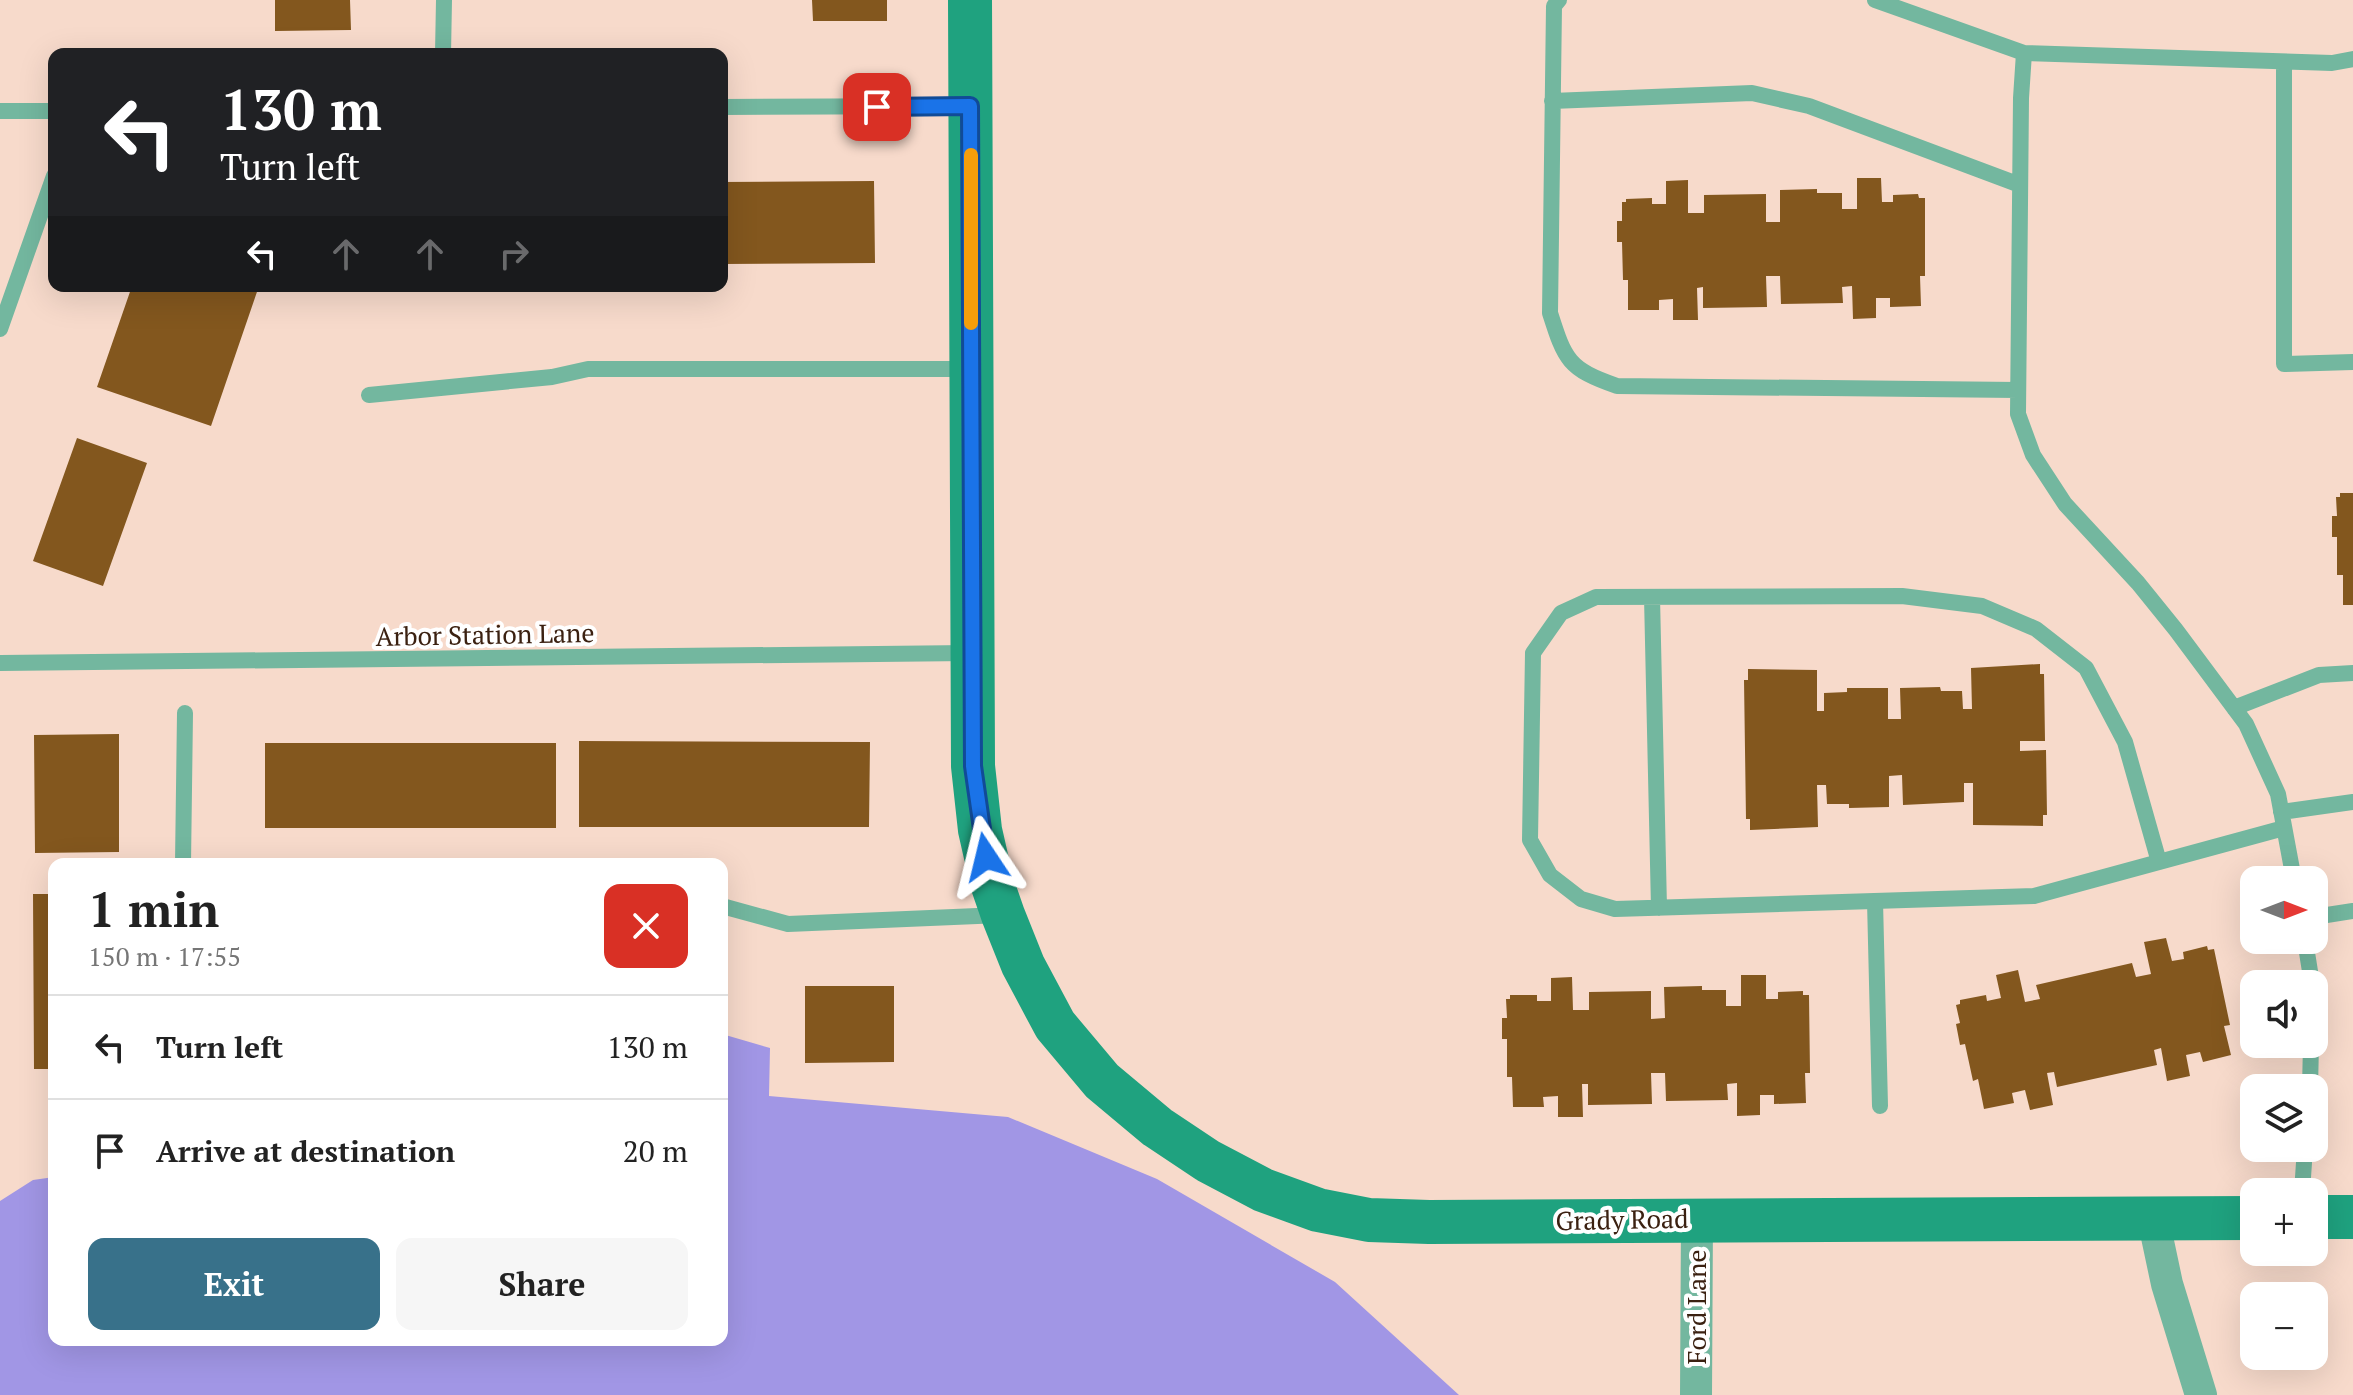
<!DOCTYPE html>
<html lang="en">
<head>
<meta charset="utf-8">
<style>
	:root { --surface:#fff; --page:#f6f6f6; --text:#222; --muted:#767676; --line:#e0e0e0; --accent:#38718a }
	body { margin:0; font-family:"PT Serif",serif; background:var(--page); color:var(--text); height:100vh; display:flex; flex-direction:column; font-size:30px; white-space:nowrap }
	* { box-sizing:border-box; margin:0 }
	p { font-size:26px; color:var(--muted) }
	.icon { flex:none; width:44px; height:44px; fill:none; stroke:currentColor; stroke-width:2; stroke-linecap:round; stroke-linejoin:round }
	.map { position:relative; flex:1; overflow:hidden }
	.side { position:absolute; left:48px; top:858px; width:680px; height:488px; display:flex; flex-direction:column; background:var(--surface); border-radius:16px; box-shadow:0 8px 32px #0002 }
	.side>* { flex:none }
	.top-card { position:absolute; left:48px; top:48px; width:680px; height:244px; border-radius:16px; box-shadow:0 8px 32px #0002; background:#202124; color:#fff; overflow:hidden }
	.needle { width:52px; rotate:90deg }
	.buttons { position:absolute; left:2240px; top:866px; display:grid; gap:16px }
	.buttons a { display:grid; place-items:center; width:88px; height:88px; border-radius:16px; background:var(--surface); box-shadow:0 8px 32px #0002; font-size:40px }
	.pin { position:absolute; display:grid; place-items:center; width:68px; height:68px; color:#fff; margin:-34px; border-radius:16px; box-shadow:0 4px 12px #0006 }
	.me { position:absolute; width:88px; margin:-44px; rotate:350deg; stroke-linejoin:round; filter:drop-shadow(0 0 6px #0008) }
	.turn { display:flex; align-items:center; gap:28px; height:168px; padding:0 40px; font-size:36px }
	.turn .icon { width:104px; height:104px; stroke-width:2.5 }
	.turn b { display:block; font-size:56px; line-height:68px }
	.lanes { display:flex; align-items:center; height:76px; padding:0 40px; background:#0003; justify-content:center; gap:40px; direction:ltr }
	.lanes .off { opacity:.35 }
	.round { display:grid; place-items:center; flex:none; width:84px; height:84px; border-radius:16px; background:var(--page) }
	.head { display:flex; align-items:center; justify-content:space-between; height:136px; padding:0 40px }
	h1 { font-size:48px; font-weight:700; line-height:60px }
	.action { display:flex; gap:16px; margin-top:auto; padding:16px 40px }
	.action a { flex:1; height:92px; border-radius:16px; background:var(--accent); color:#fff; font-size:32px; font-weight:700; line-height:92px; text-align:center }
	.action a+a { background:var(--page); color:var(--text) }
	ul { padding:0; list-style:none }
	li { display:flex; align-items:center; gap:24px; height:104px; padding:0 40px; border-top:2px solid var(--line) }
	li div { flex:1 }
	li b { display:block; font-size:30px }
	li em { font-style:normal }
	.map>svg:first-child { display:block }
	.forest { fill:#a196e5 }
	.building { fill:#83571e }
	.lines { fill:none; stroke-linecap:round; stroke-linejoin:round }
	.lane { stroke:#73b79f; stroke-width:16 }
	.street { stroke:#73b79f; stroke-width:32 }
	.secondary { stroke:#1fa27f; stroke-width:44 }
	.route-casing { stroke:#114b97; stroke-width:20 }
	.route { stroke:#1a73e8; stroke-width:14 }
	.slow { stroke:#f59e0b; stroke-width:14 }
	.labels { text-anchor:middle; dominant-baseline:central; stroke-width:8; stroke-linejoin:round; paint-order:stroke }
	.street-label { font-size:26px; fill:#3b2111; stroke:#fff }
</style>
</head>
<body>
<div class="map">
<svg width="2353" height="1395" viewBox="0 0 2353 1395">
	<rect width="100%" height="100%" fill="#f7dacb"/>
	<path class="forest" d="M722,1034L770,1048L769,1096L1008,1117L1157,1179L1335,1282L1459,1395H0V1201L33,1180L54,1177V1340H722Z"/>
	<path class="building" d="M275,0H350L351,30L275,31Z
		M812,0H887V21H813Z
		M1857,178H1881L1882,202H1893V195L1918,194L1919,198H1925V276H1920L1921,306L1890,307V298H1876V318L1853,319L1852,286L1842,287L1843,303L1781,304L1780,276H1766L1767,307L1703,308V287L1697,288L1698,320H1673V299L1659,300V310H1628V280H1623L1622,242H1617V221H1622V202H1626V199L1652,198V204H1666V181L1688,180V213H1704V195L1766,194V222H1780V190L1817,189V193H1842V209H1857Z
		M874,181L875,263L722,264V182Z
		M132,286H259L211,426L97,387Z
		M77,438L147,463L103,586L33,561Z
		M2340,493H2353V605H2343V575H2337V537H2332V516H2337L2336,497H2340Z
		M2040,664V674H2044L2045,741H2020V751L2046,750L2047,815H2043V826L1973,825V783H1964V802L1903,805L1902,775L1889,776V807L1849,808V804H1827L1826,785H1817L1818,827L1750,830V819H1746L1744,680H1748V669L1817,670V711H1824V693L1847,692V688H1888V719H1901L1900,688L1940,687L1941,691H1962L1963,709H1972L1971,668Z
		M119,734V852L35,853L34,735Z
		M579,741L870,742L869,827H579Z
		M265,743H556V828H265Z
		M33,894H54V1069H34Z
		M2166,938L2172,961L2184,959L2183,952L2207,946L2208,950L2214,949L2230,1025L2224,1026L2231,1055L2203,1062L2200,1052L2186,1055L2190,1076L2167,1081L2161,1048L2154,1050L2157,1065L2057,1087L2054,1072L2047,1073L2053,1105L2030,1110L2025,1090L2012,1093L2014,1103L1984,1109L1978,1079L1973,1081L1965,1044L1960,1045L1956,1024L1960,1023L1956,1005L1960,1004V1000L1986,995L1987,1001L2001,998L1996,975L2018,970L2025,1002L2040,999L2036,985L2132,963L2136,977L2151,974L2144,942Z
		M1741,975H1766V999H1778V992L1803,991V995H1809L1810,1073H1805L1806,1103L1774,1104V1095H1760V1115L1737,1116V1083L1727,1084L1728,1100L1666,1101L1665,1073H1651L1652,1104L1588,1105V1084H1582L1583,1117H1558V1096L1543,1097L1544,1107H1513L1512,1077H1507V1039H1502V1018H1507L1506,999H1510V995H1537V1001H1551V978L1572,977L1573,1010H1589V992L1651,991V1019L1665,1018L1664,987L1702,986V990H1726V1006H1741Z
		M805,986H894V1062L805,1063Z"/>
	<g class="lines">
		<path class="lane" d="M1559,0L1554,6L1550,313C1565,360 1568,369 1617,386L2018,390
			M1875,0L2024,53L2332,63L2353,59
			M2024,53L2021,98L2018,414L2033,455L2065,504L2138,583L2176,630L2246,724L2278,794L2294,880
			M443,54L444,0
			M2284,62V364L2353,362
			M1552,101L1752,93L1809,106L2020,185
			M722,107L968,106
			M0,111H54
			M0,329L54,176
			M369,395L552,377L588,369H969
			M1652,597L1659,908
			M0,663L969,653
			M2234,708L2319,675L2353,673
			M2281,812L2353,802
			M2159,862L2125,742L2086,668L2036,629L1982,606L1902,596L1596,597L1561,613L1533,653L1530,840L1550,875L1581,899L1615,909L2034,896L2284,828
			M183,864L185,713
			M1875,901L1880,1106
			M722,906L788,924L1001,915
			M2314,917L2353,911
			M2305,940L2312,984
			M2310,1088L2311,1044
			M2302,1192L2305,1148"/>
		<path class="street" d="M2153,1218L2167,1284L2201,1395
			M1696,1395L1697,1218"/>
		<path class="secondary" d="M970,0L973,766L980,830L992,883L1003,915L1023,965L1055,1025L1102,1081L1157,1127L1208,1161L1263,1190L1318,1210L1369,1220L1429,1222L2254,1218
			M2314,1217H2353"/>
	</g>
	<g class="lines">
		<g class="route-casing">
			<path id="route" d="M877,107L970,106L973,766L986,857"/>
		</g>
		<use href="#route" class="route"/>
		<path class="slow" d="M971,155V323"/>
	</g>
	<g class="labels">
		<g class="street-label">
			<text transform="translate(485 634) rotate(-1)">Arbor Station Lane</text>
			<text transform="translate(1622 1219) rotate(-1)">Grady Road</text>
			<text transform="translate(1696 1307) rotate(-90)">Ford Lane</text>
		</g>
	</g>
</svg>
<div class="buttons">
<a><svg class="needle" viewBox="-14 -14 28 28"><path d="M0-13l5 13h-10z" fill="#e53935"/><path d="M0 13l5-13h-10z" fill="#767676"/></svg></a>
<a><svg class="icon" aria-label="sound" viewBox="0 0 24 24"><path d="M4 9h4l5-4v14l-5-4H4zM17 9q2 3 0 6"/></svg></a>
<a><svg class="icon" aria-label="layers" viewBox="0 0 24 24"><path d="M12 4l9 5-9 5-9-5zM3 14l9 5 9-5"/></svg></a>
<a>+</a>
<a>−</a>
</div>
<div class="pin" style="left:877px;top:107px;background:#d93025"><svg class="icon" aria-label="arrive" viewBox="0 0 24 24"><path d="M6 21V4h12l-3 4 3 4H6"/></svg></div>
<svg class="me" style="left:986px;top:857px" viewBox="-20 -20 40 40"><path d="M0-17L14 15 0 8-14 15z" fill="#1a73e8" stroke="#fff" stroke-width="4"/></svg>
<div class="top-card">
<div class="turn"><svg class="icon" aria-label="left" viewBox="0 0 24 24"><path d="M17 20v-9H6M10 6l-5 5 5 5"/></svg><div><b>130 m</b>Turn left</div></div>
<div class="lanes"><svg class="icon" aria-label="left" viewBox="0 0 24 24"><path d="M17 20v-9H6M10 6l-5 5 5 5"/></svg><svg class="icon off" aria-label="ahead" viewBox="0 0 24 24"><path d="M12 20V5M6 11l6-6 6 6"/></svg><svg class="icon off" aria-label="ahead" viewBox="0 0 24 24"><path d="M12 20V5M6 11l6-6 6 6"/></svg><svg class="icon off" aria-label="right" viewBox="0 0 24 24"><path d="M7 20v-9h11M14 6l5 5-5 5"/></svg></div>
</div>
<section class="side">
<div class="head"><div><h1>1 min</h1><p>150 m · 17:55</p></div><a class="round" style="background:#d93025;color:#fff"><svg class="icon" aria-label="close" viewBox="0 0 24 24"><path d="M6 6l12 12M18 6L6 18"/></svg></a></div>
<ul>
<li><svg class="icon" aria-label="left" viewBox="0 0 24 24"><path d="M17 20v-9H6M10 6l-5 5 5 5"/></svg><div><b>Turn left</b></div><em>130 m</em></li>
<li><svg class="icon" aria-label="arrive" viewBox="0 0 24 24"><path d="M6 21V4h12l-3 4 3 4H6"/></svg><div><b>Arrive at destination</b></div><em>20 m</em></li>
</ul>
<div class="action"><a>Exit</a><a>Share</a></div>
</section>
</div>
</body>
</html>
